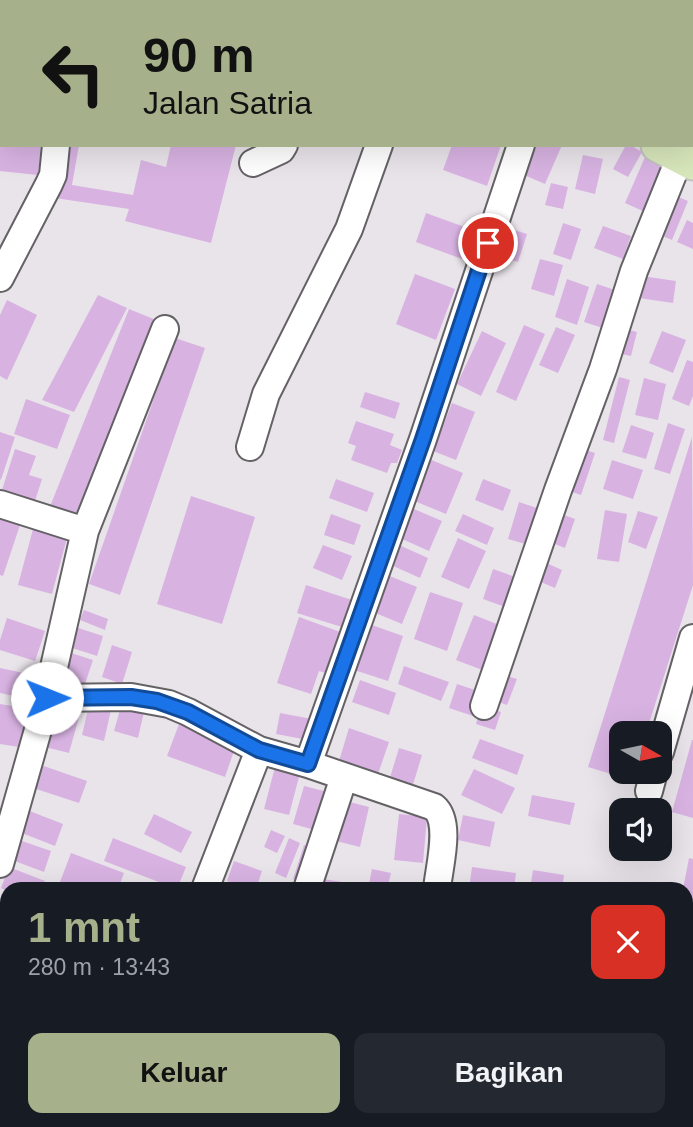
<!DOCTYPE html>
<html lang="id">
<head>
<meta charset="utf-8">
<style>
	:root { --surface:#171b24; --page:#242831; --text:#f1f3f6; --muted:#9ea1a6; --accent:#a6b08a }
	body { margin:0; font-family:Helvetica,sans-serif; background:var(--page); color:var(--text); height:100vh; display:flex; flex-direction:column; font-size:26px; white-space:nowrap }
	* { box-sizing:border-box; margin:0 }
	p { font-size:23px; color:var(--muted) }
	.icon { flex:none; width:38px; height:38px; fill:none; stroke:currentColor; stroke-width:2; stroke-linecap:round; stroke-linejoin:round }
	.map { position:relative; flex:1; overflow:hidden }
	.panel { position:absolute; left:0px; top:882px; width:693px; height:245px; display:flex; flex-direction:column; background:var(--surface); border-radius:21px 21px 0 0; box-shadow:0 7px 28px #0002 }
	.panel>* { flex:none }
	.hud { position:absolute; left:0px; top:0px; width:693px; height:147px; box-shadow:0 7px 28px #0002; background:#a6b08a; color:#111; overflow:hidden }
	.needle { width:46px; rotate:99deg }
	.tools { position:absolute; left:609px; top:721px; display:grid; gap:14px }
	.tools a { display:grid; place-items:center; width:63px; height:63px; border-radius:14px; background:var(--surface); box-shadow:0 7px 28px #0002; font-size:35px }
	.pin { position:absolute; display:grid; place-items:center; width:60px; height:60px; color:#fff; margin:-30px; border:4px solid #fff; border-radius:50%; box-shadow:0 2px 7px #0007 }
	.me { position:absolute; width:77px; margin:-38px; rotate:89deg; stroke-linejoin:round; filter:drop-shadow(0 0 5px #0008) }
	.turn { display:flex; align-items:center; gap:24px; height:147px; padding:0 28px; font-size:32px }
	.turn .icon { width:91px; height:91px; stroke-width:2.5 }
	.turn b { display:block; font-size:49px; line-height:60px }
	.round { display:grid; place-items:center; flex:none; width:74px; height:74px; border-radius:14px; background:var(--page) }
	.headline { display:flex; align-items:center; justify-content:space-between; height:119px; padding:0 28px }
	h1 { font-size:42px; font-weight:800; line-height:52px; color:var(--accent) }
	.button { display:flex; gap:14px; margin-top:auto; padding:14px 28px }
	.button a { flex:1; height:80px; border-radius:14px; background:var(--accent); color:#111; font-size:28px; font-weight:800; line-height:80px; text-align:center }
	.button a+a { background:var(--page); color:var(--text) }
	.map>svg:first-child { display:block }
	.building { fill:#d8b3e2 }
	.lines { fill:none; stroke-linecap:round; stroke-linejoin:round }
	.minor-casing { stroke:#656266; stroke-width:30 }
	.major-casing { stroke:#c2c2c2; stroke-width:37 }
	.minor { stroke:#fff; stroke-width:26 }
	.major { stroke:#d8e6bb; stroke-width:33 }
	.route-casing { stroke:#114b97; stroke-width:18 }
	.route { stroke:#1a73e8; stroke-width:12 }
</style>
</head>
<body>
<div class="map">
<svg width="693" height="1127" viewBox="0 0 693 1127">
	<rect width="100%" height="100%" fill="#e9e4ea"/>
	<path class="building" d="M0,145H41L38,175L0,171Z
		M63,145H79L72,185L133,195L141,160L166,167L171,145H236L211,243L125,221L129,209L55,198Z
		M452,145H501L487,186L443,170Z
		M537,145H562L545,184L524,175Z
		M626,145H630L642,152L628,177L613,169Z
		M583,155L603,159L595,194L575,189Z
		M645,157L665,166L645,212L625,203Z
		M551,183L568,187L563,209L545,205Z
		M671,194L688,201L672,240L655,233Z
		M426,213L481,233L470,262L416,242Z
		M687,220L693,223V249L677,242Z
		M563,223L581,229L571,260L553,254Z
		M502,226L527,234L518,262L493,254Z
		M603,226L631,236L623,259L594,248Z
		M540,259L563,265L554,296L531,289Z
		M415,274L455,289L436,340L396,324Z
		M635,275L676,281L673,303L632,297Z
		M567,279L589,287L577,325L555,317Z
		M597,284L618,291L606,329L584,322Z
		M98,295L127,308L74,412L42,400Z
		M7,300L37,315L7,380L0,376V315Z
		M129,309L156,320L74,525L47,514Z
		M524,325L545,334L516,401L496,392Z
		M556,327L575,335L558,373L539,365Z
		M618,327L637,332L631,356L612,352Z
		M482,331L506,343L481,396L457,384Z
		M662,331L686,340L673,373L649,363Z
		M175,338L205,348L120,595L89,584Z
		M687,360L693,362V396L689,406L672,399Z
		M619,377L630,380L614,443L603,440Z
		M644,378L666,384L658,420L635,415Z
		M365,392L400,403L395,419L360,407Z
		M26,399L70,415L57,449L14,434Z
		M452,403L475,412L456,460L433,451Z
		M356,421L394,434L390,445L402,450L397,463H391L387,473L351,460L356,446L348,443Z
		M668,423L685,429L670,474L654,469Z
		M631,425L654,433L646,459L622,452Z
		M0,432L15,437L1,480L0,479Z
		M692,437L693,585L646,733H621V772H634L631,780L588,767Z
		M579,448L595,453L581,495L566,490Z
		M15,449L36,456L29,475L42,479L34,504L1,493Z
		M429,459L463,473L446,514L412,500Z
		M612,460L643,470L633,499L603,489Z
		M336,479L374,493L367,512L329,498Z
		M483,479L511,490L503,511L475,500Z
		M191,496L255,517L222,624L157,604Z
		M519,502L540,509L529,545L508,539Z
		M414,509L442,521L429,551L402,539Z
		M605,510L627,514L619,562L597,559Z
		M638,511L658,517L646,549L628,542Z
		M0,512L22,519L3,576L0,575Z
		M556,512L575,519L565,548L545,540Z
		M331,514L361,525L354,545L324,535Z
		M463,514L494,528L487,545L455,531Z
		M33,529L67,538L52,594L18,585Z
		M458,538L486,551L469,589L441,577Z
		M323,545L352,556L342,580L313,568Z
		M399,545L428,558L420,578L391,565Z
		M544,562L562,570L555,588L536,580Z
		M493,569L518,578L508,608L483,599Z
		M387,575L417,587L402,624L373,612Z
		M306,585L355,601L345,628L297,613Z
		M430,592L463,603L447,651L414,639Z
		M84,610L108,619L105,630L80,620Z
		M474,615L502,626L485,671L456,660Z
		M299,617L343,633L329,674L319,671L311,694L277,683Z
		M7,618L45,631L35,661L0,650V640Z
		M369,624L403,636L388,681L354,670Z
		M72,626L103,636L97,656L66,646Z
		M112,645L132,652L122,684L102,677Z
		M65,651L93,660L83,690L56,681Z
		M404,666L449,682L441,701L398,684Z
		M0,668L38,676L33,700L0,693Z
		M498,673L517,679L507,705L490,699Z
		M360,680L396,693L389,715L352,702Z
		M457,684L481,692L473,716L449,708Z
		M57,703L81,710L69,753L45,747Z
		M0,704L31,709L25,748L0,744Z
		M89,705L111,710L104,741L82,735Z
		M121,706L144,712L138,738L114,731Z
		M481,706L501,712L495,730L476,724Z
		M280,713L312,719L308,740L276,734Z
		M179,724L236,745L225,777L167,756Z
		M349,728L389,742L378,774L339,761Z
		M480,739L524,755L517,775L472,758Z
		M692,740H693V818L672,812Z
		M399,748L422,755L411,791L388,784Z
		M38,764L87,781L79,803L30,787Z
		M275,767L300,773L289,815L264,809Z
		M474,769L515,788L502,814L461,795Z
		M304,786L332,793L322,832L293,824Z
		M532,795L575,803L570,825L528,816Z
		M342,800L369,807L360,847L332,840Z
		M22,808L63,824L55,846L14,830Z
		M154,814L192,832L181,853L144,834Z
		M399,814L427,817L423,863L394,860Z
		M463,815L495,822L490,847L458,840Z
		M271,830L285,836L277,853L264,847Z
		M113,838L186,867L177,889L104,861Z
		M289,838L300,843L286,878L275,873Z
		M19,840L51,851L44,872L12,860Z
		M304,845L318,850L306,884L293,879Z
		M71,853L124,873L118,889H78L60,882Z
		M689,858L693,859V901L686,900V889H683Z
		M234,861L262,871L256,889H250L227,881Z
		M9,867L45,881L41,889H7V891L1,888Z
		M472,867L516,873L514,889H469Z
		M372,869L391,873L387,889H368Z
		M533,870L564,875L562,889H530Z
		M317,878L348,883L347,889H314Z
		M1,907L7,910V940L0,937Z
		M686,914L693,915V924L687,954H686Z
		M0,949L7,952V959L0,977Z
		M7,1093V1120H36L34,1127H6L0,1125V1113Z
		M63,1120H114L113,1127H64Z
		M127,1120H157L156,1127H126Z
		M280,1120H331L328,1127H278Z
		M410,1120H459L458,1127H409Z"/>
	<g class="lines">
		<g class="minor-casing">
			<path id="minor" d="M72,2V0
				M333,2L334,0
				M585,2L586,0
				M253,163L281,150L284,145
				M0,278L49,184L53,175L56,145
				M250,447L266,394L349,229L379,145
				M0,504L85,531
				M47,698L131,697L169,704L188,712L259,750L308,764L434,807C452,822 439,867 437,889
				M484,706L558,490L603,369L634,271L680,157
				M660,752L693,638
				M308,764L423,439L521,145
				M649,791L654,772
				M0,864L47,698L85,531L165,329
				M205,889L259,750
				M307,889L344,777
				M686,1007L693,1003
				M0,1025L7,1029
				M183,1120L184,1127
				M511,1120L534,1127
				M616,1120L638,1127
				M54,1127L56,1120
				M266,1127L268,1120
				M398,1127L399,1120
				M593,1127L595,1120"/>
		</g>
		<g class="major-casing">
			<path id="major" d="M364,0L368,2
				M658,145L693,163"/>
		</g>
		<use href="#minor" class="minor"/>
		<use href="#major" class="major"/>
	</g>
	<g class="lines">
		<g class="route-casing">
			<path id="route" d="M47,698L131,697L157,701L188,712L259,750L308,764L423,439L488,243"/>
		</g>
		<use href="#route" class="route"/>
	</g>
</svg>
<div class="tools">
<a><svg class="needle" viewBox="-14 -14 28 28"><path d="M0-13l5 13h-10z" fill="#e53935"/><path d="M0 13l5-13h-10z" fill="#9ea1a6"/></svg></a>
<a><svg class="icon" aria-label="sound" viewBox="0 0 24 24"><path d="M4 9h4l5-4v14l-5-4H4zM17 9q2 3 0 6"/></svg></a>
</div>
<div class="pin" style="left:488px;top:243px;background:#d93025"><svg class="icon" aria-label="arrive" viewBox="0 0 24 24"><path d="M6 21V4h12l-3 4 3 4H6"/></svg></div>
<svg class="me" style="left:47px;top:698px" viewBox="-20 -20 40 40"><circle r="19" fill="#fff"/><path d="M0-13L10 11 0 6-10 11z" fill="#1a73e8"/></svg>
<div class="hud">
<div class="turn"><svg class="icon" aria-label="left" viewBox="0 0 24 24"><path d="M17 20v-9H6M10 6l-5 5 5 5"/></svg><div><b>90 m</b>Jalan Satria</div></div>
</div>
<section class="panel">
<div class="headline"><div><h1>1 mnt</h1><p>280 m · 13:43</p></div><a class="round" style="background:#d93025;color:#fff"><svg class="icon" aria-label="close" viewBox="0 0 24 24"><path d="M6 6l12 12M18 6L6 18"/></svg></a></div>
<div class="button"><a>Keluar</a><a>Bagikan</a></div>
</section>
</div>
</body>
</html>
